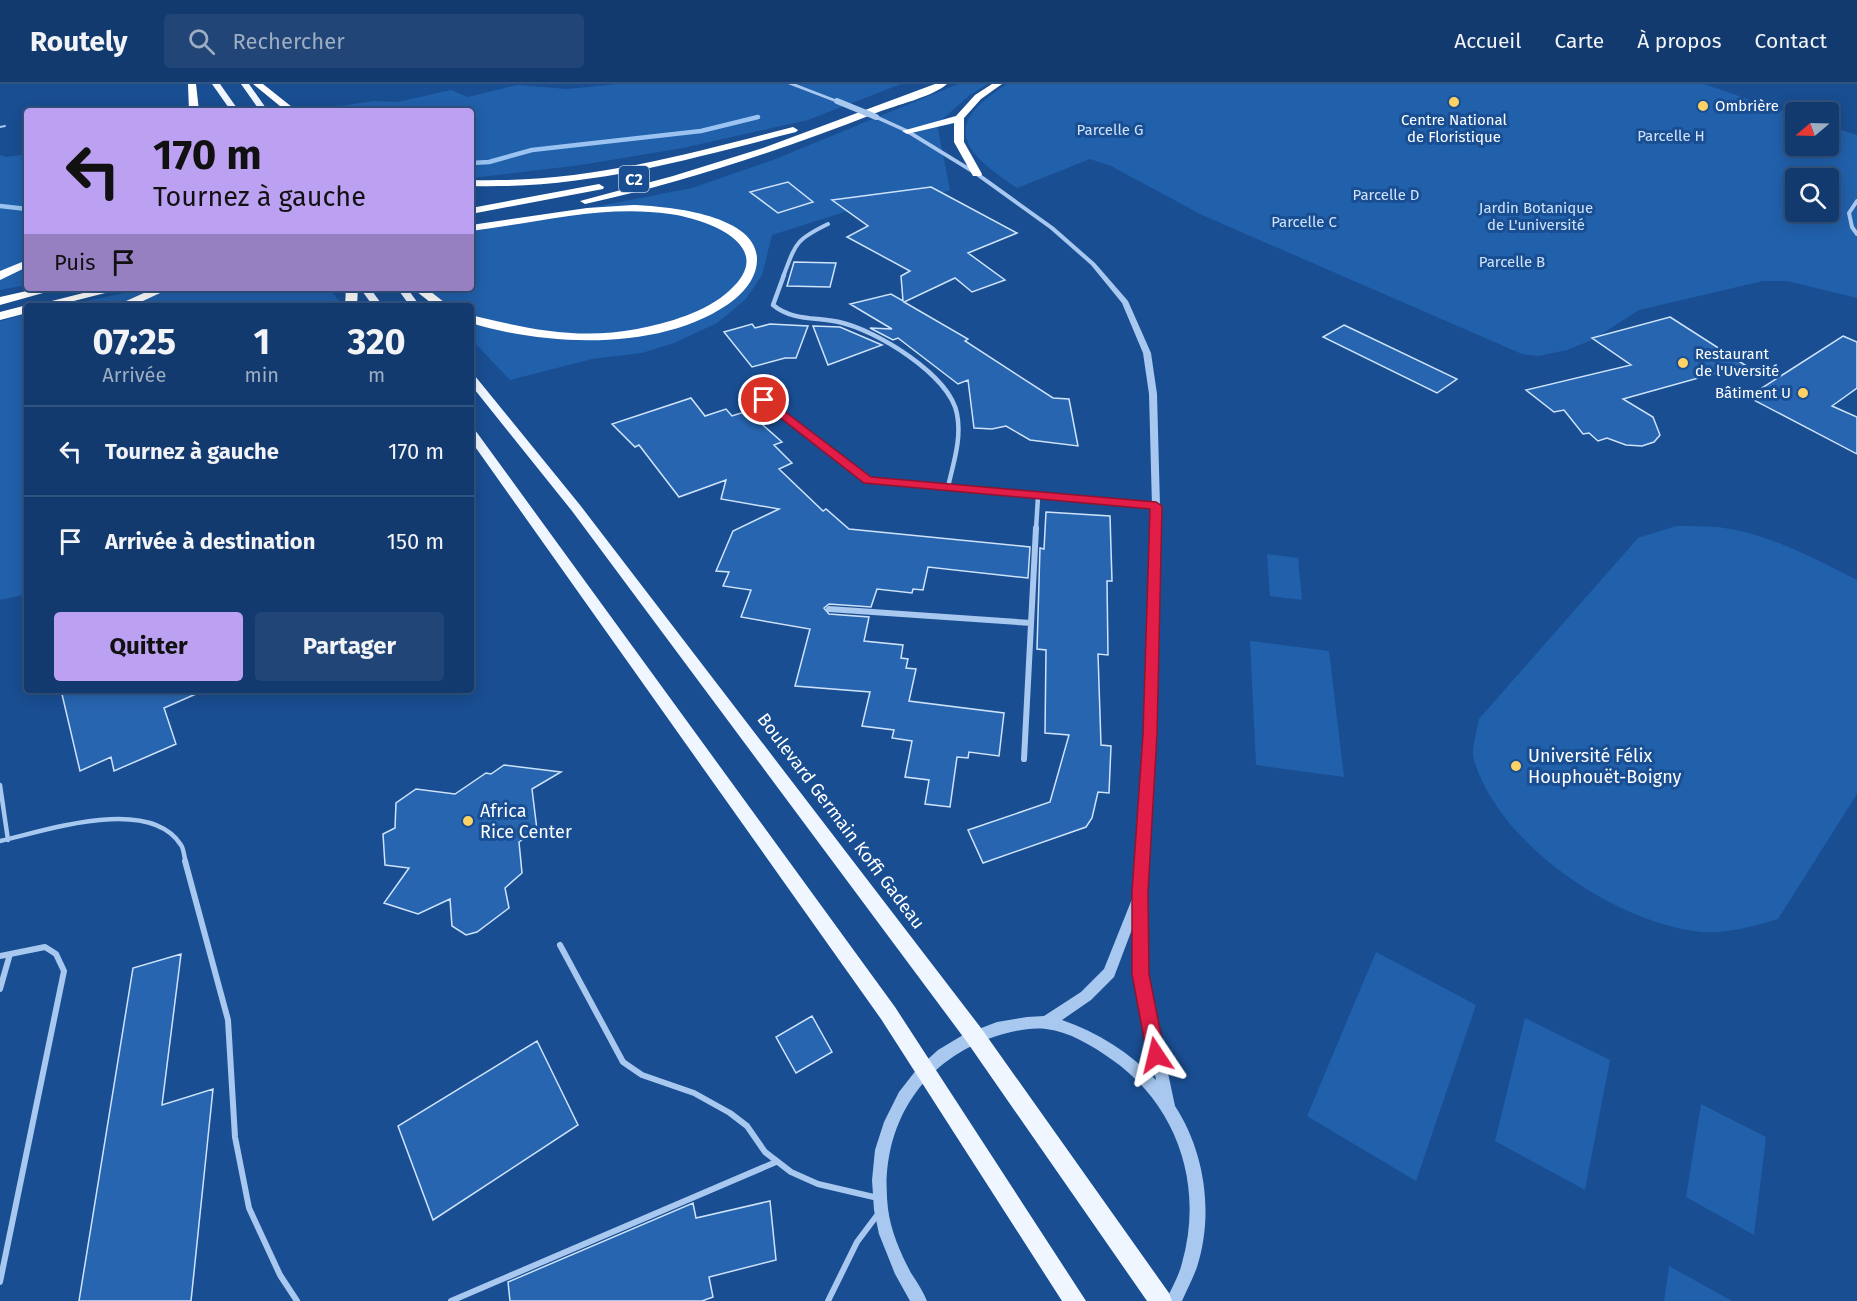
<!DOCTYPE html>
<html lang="fr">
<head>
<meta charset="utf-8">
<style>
	:root { --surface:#133a6e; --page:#204576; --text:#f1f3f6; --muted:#9dadc2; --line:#325481; --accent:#bca0f2 }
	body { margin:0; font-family:"Fira Sans",sans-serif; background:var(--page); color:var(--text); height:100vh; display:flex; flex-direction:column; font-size:22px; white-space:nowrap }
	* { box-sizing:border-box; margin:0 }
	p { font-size:20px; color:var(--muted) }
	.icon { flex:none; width:33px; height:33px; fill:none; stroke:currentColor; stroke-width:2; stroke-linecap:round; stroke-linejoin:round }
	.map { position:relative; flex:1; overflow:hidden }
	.panel { position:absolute; left:24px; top:219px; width:450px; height:390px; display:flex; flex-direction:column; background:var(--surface); border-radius:6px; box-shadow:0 3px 15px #0003,0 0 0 2px var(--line) }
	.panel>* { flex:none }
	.guide { position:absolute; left:24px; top:24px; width:450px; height:183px; border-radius:6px; box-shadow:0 3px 15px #0003,0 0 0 2px var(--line); background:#bca0f2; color:#111; overflow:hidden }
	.needle { width:39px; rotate:251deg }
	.tools { position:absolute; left:1785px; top:18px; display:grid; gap:12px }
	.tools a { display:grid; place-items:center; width:54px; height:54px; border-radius:6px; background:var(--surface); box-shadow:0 3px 15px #0003,0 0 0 2px var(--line); font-size:30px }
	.pin { position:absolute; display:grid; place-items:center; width:51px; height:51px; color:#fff; margin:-26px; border:3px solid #fff; border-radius:50%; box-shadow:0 2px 6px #0007 }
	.me { position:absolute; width:66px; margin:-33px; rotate:350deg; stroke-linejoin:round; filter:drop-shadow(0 0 4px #0008) }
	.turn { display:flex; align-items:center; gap:21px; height:126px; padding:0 30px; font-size:27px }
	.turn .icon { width:78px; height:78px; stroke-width:2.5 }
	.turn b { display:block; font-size:42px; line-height:51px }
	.then { display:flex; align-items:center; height:57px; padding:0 30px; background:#0003; gap:12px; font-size:22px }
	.eta { display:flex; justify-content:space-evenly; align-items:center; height:102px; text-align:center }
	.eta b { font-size:36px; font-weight:700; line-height:42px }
	.button { display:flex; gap:12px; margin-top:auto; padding:12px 30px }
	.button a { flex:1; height:69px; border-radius:6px; background:var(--accent); color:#111; font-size:24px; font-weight:700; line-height:69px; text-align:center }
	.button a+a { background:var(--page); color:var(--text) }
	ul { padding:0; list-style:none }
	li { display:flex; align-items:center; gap:18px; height:90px; padding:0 30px; border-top:2px solid var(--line) }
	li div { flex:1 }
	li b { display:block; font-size:22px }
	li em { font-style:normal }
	header { display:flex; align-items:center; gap:36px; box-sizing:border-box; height:84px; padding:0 30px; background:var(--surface); border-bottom:2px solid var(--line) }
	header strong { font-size:28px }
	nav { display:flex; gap:33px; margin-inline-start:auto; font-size:21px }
	.search { width:420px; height:54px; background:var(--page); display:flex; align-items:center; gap:15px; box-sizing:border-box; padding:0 21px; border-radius:6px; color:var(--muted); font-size:22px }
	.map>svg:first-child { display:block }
	.green { fill:#2160ab; fill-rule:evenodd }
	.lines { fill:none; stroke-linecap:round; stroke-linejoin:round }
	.stream { stroke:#9ac3f2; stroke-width:4.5 }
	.building { fill:#2765b0; stroke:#cee3fb; stroke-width:1.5 }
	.service-far2 { stroke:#a8c8ef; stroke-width:2 }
	.service-far1 { stroke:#a8c8ef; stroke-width:4.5 }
	.service { stroke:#a8c8ef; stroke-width:6 }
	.minor-far2 { stroke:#a8c8ef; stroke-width:4 }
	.minor-far1 { stroke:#a8c8ef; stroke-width:4.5 }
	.minor { stroke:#a8c8ef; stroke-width:6 }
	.tertiary { fill:#a8c8ef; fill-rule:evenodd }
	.primary { fill:#f0f6ff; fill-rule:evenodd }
	.motorway { fill:#fff; fill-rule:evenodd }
	.tertiary-bridge { stroke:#a8c8ef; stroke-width:6 }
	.route { fill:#e11d48; stroke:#92132f; stroke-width:1.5 }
	.poi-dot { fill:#ffd266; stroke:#194e92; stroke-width:2 }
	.labels { text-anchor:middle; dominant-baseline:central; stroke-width:6; stroke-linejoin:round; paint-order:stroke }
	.far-poi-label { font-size:15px; fill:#fff; stroke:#194e92; text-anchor:start }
	.far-park-label { font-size:15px; fill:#cee3fb; stroke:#194e92 }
	.shield { fill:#194e92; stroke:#bacade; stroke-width:1.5 }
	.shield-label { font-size:16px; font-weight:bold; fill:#fff }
	.poi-label { font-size:18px; fill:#fff; stroke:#194e92; text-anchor:start }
	.street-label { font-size:18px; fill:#fff; stroke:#194e92 }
</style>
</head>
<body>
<header>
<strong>Routely</strong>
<div class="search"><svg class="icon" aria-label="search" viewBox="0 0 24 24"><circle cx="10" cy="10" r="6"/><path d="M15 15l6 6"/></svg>Rechercher</div>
<nav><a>Accueil</a><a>Carte</a><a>À propos</a><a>Contact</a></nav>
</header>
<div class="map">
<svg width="1857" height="1217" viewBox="0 0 1857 1217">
	<rect width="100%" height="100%" fill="#194e92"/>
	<path class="green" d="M617,0H901L808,36L683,64L581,81L471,94V27H305L374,17L398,18L451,6L468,13L517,1L567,5Z
		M958,0H988L970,11L937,40L950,106L865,136L851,126L772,151L762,191L746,215L717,239L674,259L642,269L592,275L510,296L471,255V222H439L422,204H471V147L692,104L773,76Z
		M1007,0H1704L1795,31L1796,62H1828L1829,42L1857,51V214L1787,197H1763L1639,226L1594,255L1567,266L1538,272L1522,270L1202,131L1111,82L1090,75L1017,104C962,67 940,42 1007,0ZM1796,94H1828V128H1796Z
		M27,70V201L0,206V71L6,73Z
		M148,204H329L343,222H63Z
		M27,230V510L0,516V237Z
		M1676,442C1690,442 1704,442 1718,443C1767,449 1814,474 1857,496V710L1778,835C1754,842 1727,850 1701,848C1616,839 1499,761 1474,676C1471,665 1477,647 1479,635L1638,454Z
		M1267,470L1298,474L1302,516L1270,512Z
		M1250,557L1329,567L1344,693L1256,681Z
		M1376,868L1476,921L1416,1097L1307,1032Z
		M1525,934L1610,976L1585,1106L1495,1057Z
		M1701,1020L1766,1053L1754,1151L1686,1113Z
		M1669,1182L1732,1217H1664Z"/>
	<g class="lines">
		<path class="stream" d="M471,79L489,78L532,66L701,47L758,33
			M0,122L27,125"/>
	</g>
	<path class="building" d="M788,98L813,118L778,129L750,108Z
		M931,103L1017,149L968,169L1005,196L972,208L955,194L904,218L968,255L965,257L1053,314L1069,315L1078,362L1030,356L1006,342L992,345L974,344L968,296L958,300L898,254L893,256L870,244L892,245L850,220L891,210L903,217L901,192L910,187L847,153L868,142L832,116Z
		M794,178L836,179L830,203L787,202Z
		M1670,233L1745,281L1623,315L1653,333L1660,351L1654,358L1642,362L1626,361L1607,354L1598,357L1589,349L1583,350L1564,326L1554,328L1526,306L1631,281L1592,254Z
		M752,240L755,244L770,240L808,242L796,274H785L752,283L724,248Z
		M1344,241L1457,295L1437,309L1323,253Z
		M813,242L840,243L882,261L828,281Z
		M1843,252L1857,258V304L1832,322L1857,333V370L1748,313Z
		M691,314L705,332L726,325L732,332L747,327L782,358L774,361L792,379L779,385L823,427L826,425L849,445L1030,463L1028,494L928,483L923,506L913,505L912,509L877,505L871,523L829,520L824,524L829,530L869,533L864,557L903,561L901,574L908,575L906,584L916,585L909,617L1004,629L999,672L969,668L968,674L957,673L950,723L925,720L929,696L905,693L912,657L892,654L894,646L862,642L870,608L795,602L810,545L741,533L751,506L723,502L729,488L716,487L733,447L779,425L721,415L726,396L679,413L639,361L635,363L612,340Z
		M1046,428L1110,432L1112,497H1107L1108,571L1098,570L1101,661L1111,662L1109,709L1098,708L1092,734L1086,743L983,779L968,746L1050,718L1069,651L1045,649L1046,566L1037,565L1040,464L1044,465Z
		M61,606H205L164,624L176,660L114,687L111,673L80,687Z
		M504,681L561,688L532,705L537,746L519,758L522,789L505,804L509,824L477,848L466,851L452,842L450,815L418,830L384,819L409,784L385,781L383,750L395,744L396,719L416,705L455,710L486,689L491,690Z
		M181,870L162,1021L213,1005L191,1217H79L133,884Z
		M812,932L832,968L796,989L776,953Z
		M537,957L578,1041L433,1136L398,1042Z
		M770,1117L776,1176L709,1193L713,1213L702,1217H510L508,1198L693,1119L696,1134Z"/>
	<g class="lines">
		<path class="service-far2" d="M0,43L5,42"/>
		<path class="service-far1" d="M0,701L8,756
			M0,757C45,747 149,711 181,761C184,765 184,773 186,779"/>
		<path class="service" d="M185,777L228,936L235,1053L249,1124L280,1191L297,1217
			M560,861L623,978L642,991L694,1009L730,1029L747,1042L765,1068L791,1088L818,1100L878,1114
			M0,872L45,863L56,870L64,887L0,1198
			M0,905L10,870
			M451,1217L776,1078
			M828,1217L857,1158L878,1130"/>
		<path class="minor-far2" d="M1857,117L1849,129L1852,143L1857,150
			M783,193C796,159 795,156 828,140"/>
		<path class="minor-far1" d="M784,191L773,221C792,237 817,233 839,238C876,246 950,291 957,330C962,355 953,380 948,403
			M745,302L868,397L1156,422
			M1036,445L1038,413"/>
		<path class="minor" d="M829,525L1031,539
			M1024,675L1036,444"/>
		<path class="tertiary" d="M788,0H796L840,17L835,18Z
			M876,31L909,46L979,89L1054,143L1095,179L1128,217L1151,269L1157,310L1160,422L1155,650L1146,808L1147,890L1175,1022C1205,1068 1214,1130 1197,1183C1193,1194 1187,1206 1182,1217H1166C1171,1205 1179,1192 1182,1179C1204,1102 1178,1021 1111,975C1091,961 1070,948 1046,945C1026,943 1005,949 988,955C915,982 879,1050 888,1125C891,1148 901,1170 911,1189C917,1198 923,1207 927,1217H910L895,1190L879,1150L874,1126L872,1096L875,1066L884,1038L899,1008L917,985L938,966L963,951L997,938L1027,933L1044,932L1081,908L1104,885L1134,810L1145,650L1152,422L1149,310L1143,269L1122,219L1091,181L1050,145L975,91L905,48L874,34V32ZM1134,840L1135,890L1156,996C1130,969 1098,948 1062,936L1091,916L1114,893Z"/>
		<path class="primary" d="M212,0H220L239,27H231Z
			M241,0H249L268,27H260Z
			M360,204H370L383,222H373Z
			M397,204H407L420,222H410Z
			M471,291L475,292L580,421L981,944L1169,1209L1172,1217H1147L967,958L572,427L471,301Z
			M471,345L475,346L895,923L1086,1217H1062L881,935L471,357Z"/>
		<path class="motorway" d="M188,0H196L199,27H189Z
			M253,0H263L297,27H286Z
			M935,0H947C932,13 896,21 876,29C781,66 685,98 585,120L580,117L673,92L763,64Z
			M992,0H1002L981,15L964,34V58L982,90L981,92H973L954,58V39L907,50L902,47L956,32L975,11Z
			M793,43L798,46L796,48C685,76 588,105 471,102V96C587,99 682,71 793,43Z
			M599,100L604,103L603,105L471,130V124Z
			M633,121C665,122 758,130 757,176C757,191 747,205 735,215C668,268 548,263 471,239V231C528,245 578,256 637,245C668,239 706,228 729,207C780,162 707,135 670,130C604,120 536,139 471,147V141L587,124Z
			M27,176V183L0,196V187Z
			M40,204H61L0,221V213Z
			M103,204H125L54,222H32Z
			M155,204H171L132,222H115Z
			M346,204H358L357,222H345Z
			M412,204H426L449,222H435Z
			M27,221L30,222H27V229L0,236V228Z"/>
		<path class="tertiary-bridge" d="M837,17L876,33"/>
	</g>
	<path class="route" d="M760,314H767L871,393L1156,418L1162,422L1157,650L1148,808L1149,890L1165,971L1162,977L1156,980L1149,977L1147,971L1132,890V808L1143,650L1150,425L864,399L760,318Z"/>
	<g class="poi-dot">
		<circle cx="1454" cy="18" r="6"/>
		<circle cx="1703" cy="22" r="6"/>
		<circle cx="1683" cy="279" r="6"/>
		<circle cx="1803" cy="309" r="6"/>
		<circle cx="1516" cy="682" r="6"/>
		<circle cx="468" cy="737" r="6"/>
	</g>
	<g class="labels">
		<g class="far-poi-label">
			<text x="1715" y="22">Ombrière</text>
			<text x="1454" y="36" text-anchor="middle">Centre National<tspan x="1454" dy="17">de Floristique</tspan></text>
			<text x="1695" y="270">Restaurant<tspan x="1695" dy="17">de l'Uversité</tspan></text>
			<text x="1791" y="309" text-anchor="end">Bâtiment U</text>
		</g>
		<g class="far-park-label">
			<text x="1110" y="46">Parcelle G</text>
			<text x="1671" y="52">Parcelle H</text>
			<text x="1386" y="111">Parcelle D</text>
			<text x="1536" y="124">Jardin Botanique<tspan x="1536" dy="17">de L'université</tspan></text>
			<text x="1304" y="138">Parcelle C</text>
			<text x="1512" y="178">Parcelle B</text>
		</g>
		<rect class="shield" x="619" y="82" width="30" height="26" rx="4.5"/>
		<g class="shield-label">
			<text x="634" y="95">C2</text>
		</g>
		<g class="poi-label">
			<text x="1528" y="672">Université Félix<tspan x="1528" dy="21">Houphouët-Boigny</tspan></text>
			<text x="480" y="727">Africa<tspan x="480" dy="21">Rice Center</tspan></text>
		</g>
		<g class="street-label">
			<text transform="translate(841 737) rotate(53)">Boulevard Germain Koffi Gadeau</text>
		</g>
	</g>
</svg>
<div class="tools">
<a><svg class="needle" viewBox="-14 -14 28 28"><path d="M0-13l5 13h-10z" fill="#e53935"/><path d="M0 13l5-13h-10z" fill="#9dadc2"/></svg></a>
<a><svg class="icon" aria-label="search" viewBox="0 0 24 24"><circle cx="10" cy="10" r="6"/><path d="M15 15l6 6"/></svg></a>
</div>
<div class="pin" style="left:764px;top:316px;background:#d93025"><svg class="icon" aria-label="arrive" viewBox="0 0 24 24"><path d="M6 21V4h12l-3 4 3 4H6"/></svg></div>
<svg class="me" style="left:1156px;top:971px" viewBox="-20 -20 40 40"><path d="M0-17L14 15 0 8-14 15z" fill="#e11d48" stroke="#fff" stroke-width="4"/></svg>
<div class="guide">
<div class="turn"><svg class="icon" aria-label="left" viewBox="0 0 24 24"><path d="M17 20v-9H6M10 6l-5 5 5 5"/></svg><div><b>170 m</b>Tournez à gauche</div></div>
<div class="then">Puis<svg class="icon" aria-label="arrive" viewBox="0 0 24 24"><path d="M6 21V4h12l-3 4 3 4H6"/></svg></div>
</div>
<section class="panel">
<div class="eta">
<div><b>07:25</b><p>Arrivée</p></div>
<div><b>1</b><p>min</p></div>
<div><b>320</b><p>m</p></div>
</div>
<ul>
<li><svg class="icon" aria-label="left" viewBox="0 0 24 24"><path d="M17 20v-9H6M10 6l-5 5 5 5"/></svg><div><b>Tournez à gauche</b></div><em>170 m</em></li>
<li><svg class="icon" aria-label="arrive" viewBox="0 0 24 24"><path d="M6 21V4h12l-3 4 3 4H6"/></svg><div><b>Arrivée à destination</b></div><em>150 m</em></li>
</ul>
<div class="button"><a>Quitter</a><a>Partager</a></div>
</section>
</div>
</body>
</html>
